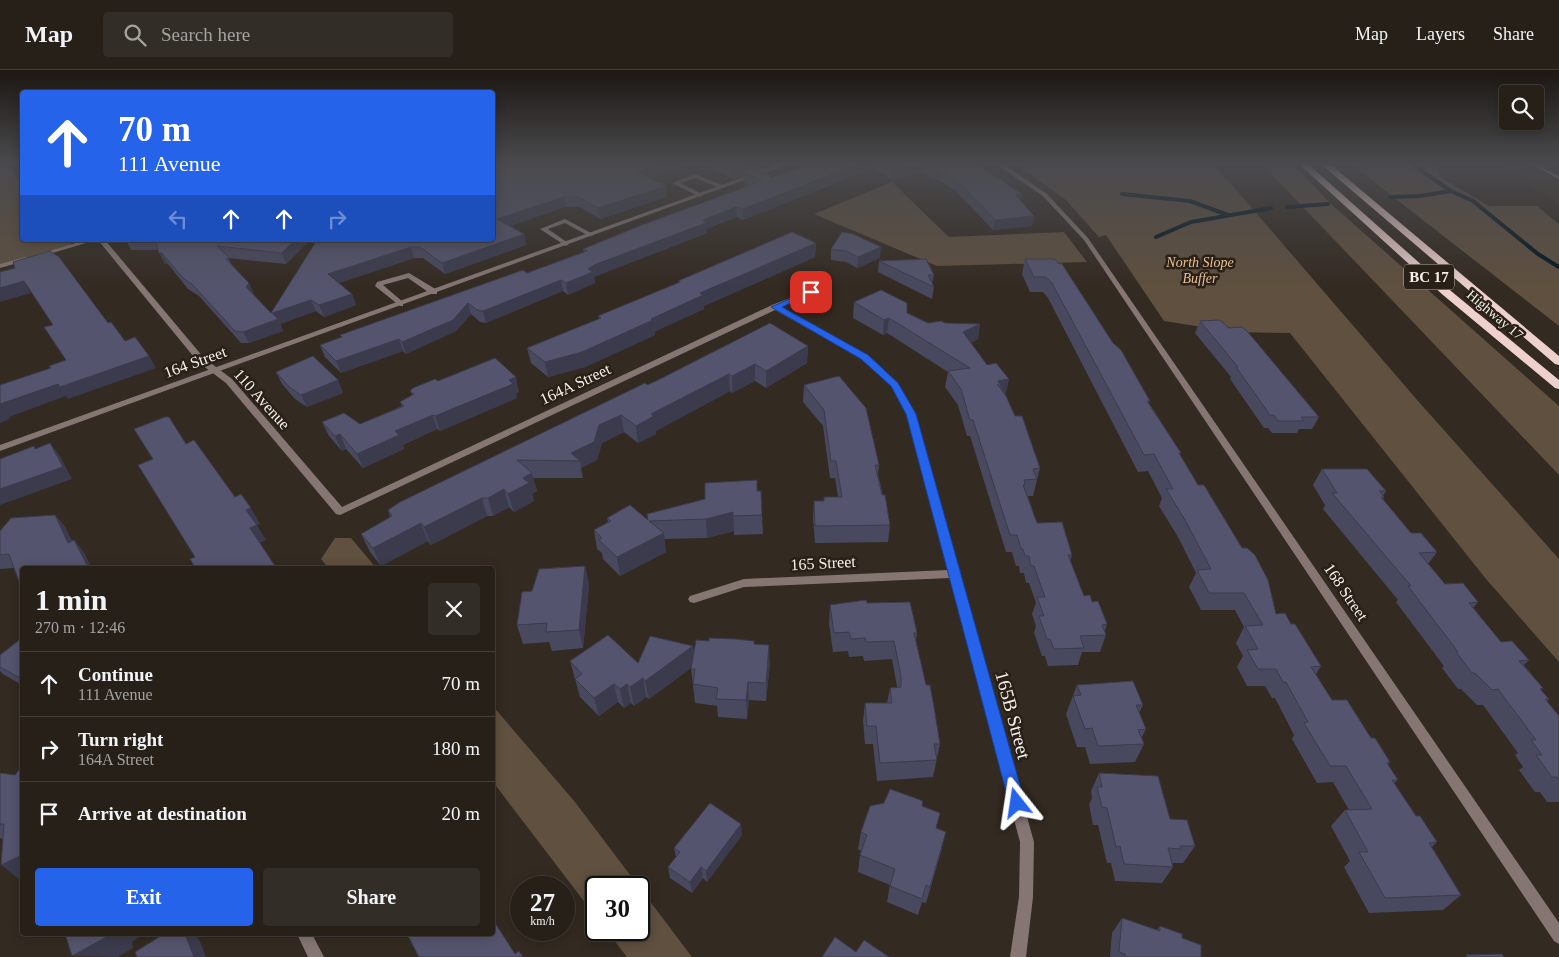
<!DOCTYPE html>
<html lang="en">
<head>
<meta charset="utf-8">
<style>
	:root { --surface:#262019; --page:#322d26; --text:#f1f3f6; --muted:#a4a3a2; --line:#423e38; --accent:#2563eb }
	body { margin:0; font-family:Georgia,serif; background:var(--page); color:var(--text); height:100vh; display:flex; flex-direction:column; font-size:19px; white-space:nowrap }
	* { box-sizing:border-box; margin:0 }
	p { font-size:16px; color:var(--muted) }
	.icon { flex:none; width:28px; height:28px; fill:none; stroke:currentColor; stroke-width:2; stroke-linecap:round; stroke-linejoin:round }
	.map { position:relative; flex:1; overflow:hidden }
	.sheet { position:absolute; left:20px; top:496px; width:475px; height:370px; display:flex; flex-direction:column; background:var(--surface); border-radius:5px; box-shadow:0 2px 12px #0003,0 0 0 1px var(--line) }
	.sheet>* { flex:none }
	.hud { position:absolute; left:20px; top:20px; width:475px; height:152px; border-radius:5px; box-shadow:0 2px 12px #0003,0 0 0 1px var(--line); background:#2563eb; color:#fff; overflow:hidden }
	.tools { position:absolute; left:1499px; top:15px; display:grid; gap:10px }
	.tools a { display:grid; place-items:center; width:45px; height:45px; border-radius:5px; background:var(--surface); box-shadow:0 2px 12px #0003,0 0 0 1px var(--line); font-size:25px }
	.speed { position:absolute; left:510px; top:806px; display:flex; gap:10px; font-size:25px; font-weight:700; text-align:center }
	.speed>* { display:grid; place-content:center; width:65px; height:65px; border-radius:50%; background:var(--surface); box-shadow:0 2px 12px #0003,0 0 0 1px var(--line); line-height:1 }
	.speed small { font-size:12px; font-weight:400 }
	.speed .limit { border:2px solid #111; border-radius:8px; background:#fff; color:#111 }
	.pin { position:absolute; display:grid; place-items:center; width:42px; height:42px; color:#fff; margin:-21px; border-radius:10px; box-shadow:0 2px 8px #0006 }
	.me { position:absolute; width:55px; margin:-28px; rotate:345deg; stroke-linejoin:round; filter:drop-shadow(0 0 4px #0008) }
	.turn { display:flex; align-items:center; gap:18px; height:105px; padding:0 15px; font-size:22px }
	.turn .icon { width:65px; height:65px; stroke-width:2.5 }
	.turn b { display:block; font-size:35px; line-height:42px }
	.lanes { display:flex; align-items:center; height:48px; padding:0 15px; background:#0003; justify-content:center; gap:25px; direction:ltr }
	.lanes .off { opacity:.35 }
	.round { display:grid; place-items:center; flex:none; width:52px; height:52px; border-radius:5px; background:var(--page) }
	.head { display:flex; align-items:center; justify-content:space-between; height:85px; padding:0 15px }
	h1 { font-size:30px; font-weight:700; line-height:38px }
	.action { display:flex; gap:10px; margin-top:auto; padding:10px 15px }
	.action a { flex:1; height:58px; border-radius:5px; background:var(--accent); color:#fff; font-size:20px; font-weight:700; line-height:58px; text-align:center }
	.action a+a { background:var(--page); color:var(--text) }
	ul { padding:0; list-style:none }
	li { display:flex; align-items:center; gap:15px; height:65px; padding:0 15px; border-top:1px solid var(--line) }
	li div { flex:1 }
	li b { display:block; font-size:19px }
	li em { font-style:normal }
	header { display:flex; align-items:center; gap:30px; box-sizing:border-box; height:70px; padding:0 25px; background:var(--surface); border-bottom:1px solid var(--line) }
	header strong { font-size:24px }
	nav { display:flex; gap:28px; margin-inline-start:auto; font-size:18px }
	.search { width:350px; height:45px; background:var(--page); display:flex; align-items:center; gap:12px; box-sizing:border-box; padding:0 18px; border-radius:5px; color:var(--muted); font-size:19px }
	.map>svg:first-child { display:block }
	.built { fill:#3f3223 }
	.green { fill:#5f503f }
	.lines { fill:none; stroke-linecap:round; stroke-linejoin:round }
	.stream { stroke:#00161e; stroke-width:4 }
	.minor { fill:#857674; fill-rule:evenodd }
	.tertiary { fill:#857674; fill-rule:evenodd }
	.trunk { fill:#eed0cc; fill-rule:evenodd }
	.rail { stroke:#b2aba4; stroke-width:2.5 }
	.wall { fill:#48485f }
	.shaded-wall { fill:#3b3b4d }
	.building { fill:#54546e; stroke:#3b3b4d }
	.route { fill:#2563eb; stroke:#184099 }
	.labels { text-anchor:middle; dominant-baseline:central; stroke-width:5; stroke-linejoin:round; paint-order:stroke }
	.far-park-label { font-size:14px; font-style:italic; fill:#e9c197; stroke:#292118 }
	.far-street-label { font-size:14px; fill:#f6f0ea; stroke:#292118 }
	.shield { fill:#292118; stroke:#b8b2ab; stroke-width:1 }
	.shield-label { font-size:15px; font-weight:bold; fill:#f6f0ea }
	.street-label { font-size:16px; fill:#f6f0ea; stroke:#292118 }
	.near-street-label { font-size:19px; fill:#f6f0ea; stroke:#292118 }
</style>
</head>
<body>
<header>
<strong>Map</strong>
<div class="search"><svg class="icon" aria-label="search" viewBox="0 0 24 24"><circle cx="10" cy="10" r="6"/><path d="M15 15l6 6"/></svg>Search here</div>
<nav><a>Map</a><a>Layers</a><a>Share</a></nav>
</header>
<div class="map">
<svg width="1559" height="887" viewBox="0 0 1559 887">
	<rect width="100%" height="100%" fill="#332a21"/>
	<path class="built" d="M1499,94H1548L1559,100V135Z"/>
	<path class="green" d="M0,94H7L22,113V170H68L73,176L0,196Z
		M1016,94H1214L1418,331L1559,489V592L1486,509L1290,263L1234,262L1164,251L1106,165L1099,167L1066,130Z
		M1262,94H1293L1330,133L1559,336V405Z
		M1351,94H1434L1441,108L1489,136H1537L1559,154V256Z
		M892,112L949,167L1064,162L1087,192L937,196L814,144Z
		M335,468H351L377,499H329L321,489Z
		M492,635L575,732L692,887H627L606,860H639V818H596V847L493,712Z"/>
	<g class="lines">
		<path class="stream" d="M1412,94L1451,121L1473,131L1538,184L1559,197
			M1122,124L1190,131L1228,145
			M1390,127L1420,126L1451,121
			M1287,137L1328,134
			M1156,167L1191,152L1271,138"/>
		<path class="minor" d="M695,104L724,116L725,117L720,118L695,108L680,113L702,124L703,125L700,127L672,113Z
			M565,149L593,164L594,165L589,166L565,153L548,159L568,173L569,174L566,176L540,159Z
			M86,170H96L39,187L36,185Z
			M98,170H105L204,288L232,309L342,437L772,235L822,216H828V220L781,237L868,285L899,315L915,343L959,501L961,504L960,506L1034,772L1033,827L1026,887H1010L1019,827L1020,772L950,508L744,517L694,533L690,532L688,529L690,526L744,509L948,500L907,343L892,316L862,289L775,240L340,445L336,444L226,313L198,292Z
			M26,187L29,189L28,190L0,198V194Z
			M409,203L437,220V224H431L408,208L383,215L403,232V236H400L375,216L377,212Z
			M297,864H312L324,887H308Z"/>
		<path class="tertiary" d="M780,94H788L0,381V375Z
			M996,94H1003L1047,124L1088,168L1559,853V874L1554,871L1084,170L1043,126Z"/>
		<path class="trunk" d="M1299,94H1308L1451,221L1559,310V319L1555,318L1443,225Z
			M1321,94H1330L1559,286V295L1555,294Z"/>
		<path class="rail" d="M1534,94L1559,108"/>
	</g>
	<path class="wall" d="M492,94H698L689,96L650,108L666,116V127L600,149L580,137H565L510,156L524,164L526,175L445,204L423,188H414L339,213L352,224L356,235L324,247L316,241L280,254L283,261L249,273H241L199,226L188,219L168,194H165L158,180H131L126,170H310L286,194L228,188L232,195L249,213L254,225L271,243Z
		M701,94H755V98L772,108L809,94H976L1022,124L1020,131L1034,146L1032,156L993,160L956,121L938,110H934L923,103L892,110L873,98L743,150L737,147L706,159L707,163L596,206L594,207L595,213L568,225L563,221L486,253L480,252L471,244L456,261L406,284L403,281L341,303L325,287L320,275L341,267L340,265L527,203L584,182L583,179L749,115L743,112V105L734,109Z
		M853,164L880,188L857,198L846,192L831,190V179Z
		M816,173L815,187L704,236V239L660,259L654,262L655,265L585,297L548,307L531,293L527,278L599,249L598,246L678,213V211Z
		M1025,189H1055L1150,331L1149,333L1181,383L1180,385L1276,544L1291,554L1321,596L1316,604L1332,630L1371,668L1390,692L1388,695L1398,710L1394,713L1416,746L1437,772L1432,777L1461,825L1443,840L1369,843L1344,797L1350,791L1331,756L1345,740H1349L1333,712L1317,713L1292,669L1294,665L1275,628H1272L1265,616H1247L1237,597L1243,586L1236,573L1244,557L1235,540H1201L1189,517L1196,503L1178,467L1159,436L1162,428L1148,401L1138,402L1048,228L1043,222H1030L1022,204Z
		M879,191L934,205L932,214L934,217L932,229L878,202Z
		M854,232L907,243L928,253L980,254L978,269L971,273L987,295L1009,309L1005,325L1015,346L1040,398L1033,426H1028L1037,453L1072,485L1070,491L1084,526L1092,532L1107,554L1105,560L1106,565L1100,582H1082L1078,595L1048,596L1045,586H1042L1034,563L1036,556L1032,544L1036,533L1029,513H1026L1024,503H1020L1019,496H1016L1012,482H1006L970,366H967L958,335L945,317L948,302L887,263L883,265L853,248Z
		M1200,251L1319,347L1312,359H1299L1297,363H1272L1268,358H1264L1230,309L1231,307L1195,263Z
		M808,276L807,293L766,318L755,311L732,323L730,321L656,361V364L638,373L624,362L602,373L597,390L581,398L583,408H533L537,421L532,424L534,431L514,442L509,437L493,446H487L431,475L428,471L381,496L370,482L361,464L390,447L388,440L647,315Z
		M276,302L338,310L343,323L307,337L295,329L282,314Z
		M438,311L519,322L516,323L517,328L440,361L437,359L403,375L404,379L363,398L346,379L342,381L329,366L322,352L360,354L402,336L400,332L412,325L410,321Z
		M804,315L879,395L878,404L890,455L888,472L815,473L813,448L814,431H824V427H838L835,408H830L823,356L803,332Z
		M1322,399L1386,421L1383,426L1384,427L1383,429L1411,463L1437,482L1428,494L1445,514L1478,532L1473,538L1501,572L1529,590L1524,595L1543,618L1541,620L1549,629L1547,631L1559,646V732H1547L1540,722H1535L1519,700L1523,697L1515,685L1518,683L1483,635H1477L1461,619H1458L1442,598L1444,596L1396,532L1398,530L1323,439L1325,435L1313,415Z
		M757,421L762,445L763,464L734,465V461L707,468L664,469L666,482L620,506L603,489L602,483L597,479L594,460L608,452L607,448L648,450Z
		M55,445L65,457L72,471L74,470L84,483L92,499H22L14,498L0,499V461Z
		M585,496L589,515L583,578L552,581L549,572L523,574L517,555L532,521Z
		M867,533L917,563L916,572L940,674L933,707L877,711L873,674H865L863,651L865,633H887L890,618L897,617L892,589L864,591L863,586L849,587L848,581L833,582L829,554L830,535Z
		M22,568V615L3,604L0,601V585Z
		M754,574L770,593L766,631L749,630L747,649L718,647L717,636L695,633L691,598L649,629L646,627L634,636L631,633L624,638L618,632L599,646L580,627L570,591L638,593L693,576L694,584Z
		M1077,615L1143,635L1139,643L1146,659L1142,667L1144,674L1135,692L1090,694L1085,677H1077L1066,644Z
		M0,703L15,705L3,769L0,768Z
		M1099,703L1170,749L1195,776L1183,793H1172L1173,797L1162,813L1115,811L1111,793H1107L1098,755H1093L1089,734L1092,728L1091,721Z
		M922,736L936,758L942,779L926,833L922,832L918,845L887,832L890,815L858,802L860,785L861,781L858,779L861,762Z
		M742,765L707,812L703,808L692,823L670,808L668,797L676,787L674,778Z
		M1122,848L1157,860L1160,856L1182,868L1201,887H1110L1112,863Z"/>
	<path class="shaded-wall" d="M492,94H517L492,100Z
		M663,94H698L689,96L638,112L637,102Z
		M747,94H755V101L743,102V105L734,109V99Z
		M858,94H873V98L743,150V139Z
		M922,94H924L923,103L892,110L893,100Z
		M935,100H939L938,110H934Z
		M666,116V127L600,149L598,138Z
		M1015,124H1022L1020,134Z
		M564,127L565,137L500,159L497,149Z
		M736,137L737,147L706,159L707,163L596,206L594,207L595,213L568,225L566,213L594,195Z
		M1034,146L1032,156L993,160L995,150Z
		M524,164L526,175L445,204L442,193Z
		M295,170H310L286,194L282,183Z
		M816,173L815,187L704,236V239L660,259L654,262L655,265L585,297L548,307L545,292L651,249L700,223Z
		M411,177L414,188L333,215L328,204Z
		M881,177L880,188L857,198L858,187Z
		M159,183H162L168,194H165Z
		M561,210L563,221L486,253L483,241Z
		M24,211L31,223L0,232V218Z
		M249,213L254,225L251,228L246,217Z
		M352,224L356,235L324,247L319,235Z
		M311,230L316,241L280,254L283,261L249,273L243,262L272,243Z
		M468,233L471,244L456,261L406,284L402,272Z
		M889,248L887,263L883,265L884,250Z
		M980,254L978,269L961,278L963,262Z
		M399,269L403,281L341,303L336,291Z
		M808,276L807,293L766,318V301Z
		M149,286L156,298L68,329L66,326L9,347L10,349L0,353V334L58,314Z
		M755,294V311L732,323V306Z
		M729,304L730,321L656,361V364L638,373L636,356L651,344Z
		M516,307L519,322L516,323L517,328L440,361L435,346Z
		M1009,309L1005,326L1000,327L1002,317L998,311Z
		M338,310L343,323L307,337L301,325Z
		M433,345L437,359L403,375L404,379L363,398L357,384L395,361Z
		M621,345L624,362L602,373L597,390L581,398L580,391L571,383L599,355Z
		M340,364L346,379L342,381L335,366Z
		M50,373L60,386L72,409L0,435V419Z
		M532,403L537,421L532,424L534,431L514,442L508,424L523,408Z
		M504,419L509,437L493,446L488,428Z
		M482,428L487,446L431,475L424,457Z
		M251,438L260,454L257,455L266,470L259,473L250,458L246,440Z
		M733,442L734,461L707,468L706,449Z
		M55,445L65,457L78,485L68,473Z
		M421,453L428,471L381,496L373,478Z
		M664,463L666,482L620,506L617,487Z
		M74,470L84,483L92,499H89Z
		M275,496L277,499H269Z
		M585,496L589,515L583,578L579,560Z
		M769,575L770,593L766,631V613Z
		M693,576L695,595L649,629L645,611Z
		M643,608L646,627L634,636L630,617Z
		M748,612L749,630L747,649L746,630Z
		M614,614L618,632L599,646L594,628Z
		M627,614L631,633L624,638L620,619Z
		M741,754L742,765L707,812L706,801Z
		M22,785V811L1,795Z
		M701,797L703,808L692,823L690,812Z
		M112,864H143L132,872L133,878L118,887L72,886Z
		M185,864H193L199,869L206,887H194Z"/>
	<path class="building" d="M503,94H663L637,102L666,116L598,138L578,127H564L497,149L524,164L442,193L420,177H411L328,204L352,224L319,235L311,230L272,243L278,249L243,262L235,261L193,215L183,208L162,183H159L155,170H295L282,183L217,176L229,188L226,189L249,213L246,217L271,243L317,170H492V97Z
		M723,94H747L734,99Z
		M809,94H858L743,139L736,137L703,150L706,153L594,195L588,199L593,202L566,213L561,210L483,241L477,240L468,233L453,250L402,272L399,269L336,291L320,275L342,267L340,265L523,200L527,203L587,181L583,179L647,153L762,111L743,102L760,96L772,108Z
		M883,94H922L893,100Z
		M925,94H976L1022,124H1015L1034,146L995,150L957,110L939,100H935Z
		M792,162L816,173L700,223L703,225L651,249L653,250L582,282L545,292L527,278L601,248L598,246L680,212L678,211Z
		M842,162L853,164L881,177L858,187L846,181L831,179Z
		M50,181L59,187L108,253L111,252L125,271L135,267L149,286L60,317L58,314L0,334L1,337H0V315L51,298L49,296L66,290L44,257L53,255L24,211L0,218V202L15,198L13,192Z
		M926,189L934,205H928L934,217L879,191Z
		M1025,189H1055L1058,193L1062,194L1113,273L1121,280L1150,331H1147L1181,383H1179L1198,415H1204L1242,478H1247L1255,485L1268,510L1276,544L1285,543L1291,554H1295L1321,596L1311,597L1332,630H1347L1371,668H1375L1390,692L1387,693L1398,710H1392L1416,746H1420L1437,772L1429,773L1461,825L1385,828L1359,782H1368L1345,740L1372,739L1346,696H1330L1304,653L1308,652L1286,612H1283L1276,599H1258L1247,580L1258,579L1245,556L1263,555L1244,523H1209L1197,500L1211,499L1185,450L1166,419H1173L1154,384L1144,385L1052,213L1046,207H1034Z
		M881,220L907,233V243L928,253L941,251L945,253L980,254L963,262L987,295L996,293L1009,309L998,311L1002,317L997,314L1006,326L1015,346H1022L1040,398L1033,399L1037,409L1024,410L1025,415H1023L1037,453L1062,452L1072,485H1068L1084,526L1090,525L1092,532L1098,531L1107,554L1102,555L1106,565L1080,566L1084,578L1054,579L1050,569H1047L1039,546H1044L1037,527H1045L1034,496H1031L1029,486H1025L1023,479H1021L1017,465H1010L973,350H970L961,319L948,301L970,298L889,248L884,250L854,232Z
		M1220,250L1229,258L1242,257L1247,261L1319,347H1301L1304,351H1278L1274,345H1270L1236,297H1238L1200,251Z
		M770,253L808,276L766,301L755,294L732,306L729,304L651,344L654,346L636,356L621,345L599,355L594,372L571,383L580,391L517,390L532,403L523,408L529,413L508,424L504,419L488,428H482L424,457L421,453L373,478L361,464L392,446L388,440L400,432L645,313L647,315L656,311Z
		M313,286L338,310L301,325L289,317L276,302Z
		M495,288L516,307L509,310L513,314L435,346L433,345L395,361L399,365L357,384L340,364L335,366L322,352L344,343L360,354L404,336L400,332L414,324L410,321L413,318L435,309L438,311Z
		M839,306L866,338L879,395H875L882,425H885L890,455L815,456L814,431H824V427H842L836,391H831L824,340L804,315Z
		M165,347H169L186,374L194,370L235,427L241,424L251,438L246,440L257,455L250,458L275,496L269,499H196L190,489L195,487L138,395L153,389L134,359Z
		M50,373L63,397L0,419V389L34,376L35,379Z
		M1322,399H1367L1386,421H1379L1384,427H1381L1411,463H1421L1437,482L1419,483L1445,514L1463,513L1478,532L1469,533L1501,572L1512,571L1529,590L1519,591L1543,618L1540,619L1549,629H1545L1559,646V710L1557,707H1552L1536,685H1542L1531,670H1536L1498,619L1492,620L1475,603H1472L1456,582H1458L1408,516H1411L1332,423H1337Z
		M757,410V421H761L762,445L733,446V442L706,449L649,451L664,463L617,487L599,470L602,468L594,460L611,451L607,448L630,435L648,450L647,444L705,429V413Z
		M55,445L68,473L74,470L89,499H22V520L9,484L0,485V461L11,448Z
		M585,496L579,560L546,562L547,553L517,555L522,522L532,521L539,499Z
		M866,530L867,533L910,532L917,563H914L926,615H930L934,637L940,674H934L937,690L880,693L876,656H867L865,633H892L890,618L901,617V606L894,571L866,572L865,568L851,569L849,562L834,563L830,535Z
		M608,565L638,593L650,566L693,576L645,611L643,608L630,617L627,614L620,619L614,614L594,628L575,609L582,604L570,591Z
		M22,568V609L0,597V585Z
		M709,568L735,569L754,571V574L769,575L766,613L748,612L746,630L716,629L718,618L693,614L695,599H691L696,570L709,571Z
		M1133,611L1143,635H1136L1146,659L1138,660L1144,674L1098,676L1092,658L1085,659L1073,626L1081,625L1077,615Z
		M22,696V785L1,795L4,754H0V703L15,705Z
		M1099,703L1158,706L1170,749L1187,750L1195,776H1180L1181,779L1168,778L1173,797L1124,794L1120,776L1116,777L1107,738L1102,737L1097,717H1102Z
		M890,719L923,731L922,736L940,743L936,758L946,762L930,817L926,815L922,829L890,816L895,799L860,785L867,765L861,762L870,736L884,733Z
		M710,733L741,754L706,801L701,797L690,812L668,797L680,782L674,778Z
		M492,848L515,884L519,881L523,887H419L407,864H492Z
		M1122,848L1160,861V856L1182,864V868L1201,875V887H1125V884L1119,882Z
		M65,864H112L72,886Z
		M164,864H185L194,887H137L135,882Z
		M835,867L856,882L864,870L889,887H822Z
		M1502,884L1504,887H1467L1466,885Z"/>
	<linearGradient id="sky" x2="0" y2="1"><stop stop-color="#1c1712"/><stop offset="0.43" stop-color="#4a4a4e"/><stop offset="1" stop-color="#4a4a4e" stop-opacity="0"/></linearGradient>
	<rect width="1559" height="218" fill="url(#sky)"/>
	<path class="route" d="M808,221L815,222L782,237L868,285L898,313L916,344L1025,733L1022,738L1017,740L1011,738L1009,733L906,344L891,316L861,289L771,237Z"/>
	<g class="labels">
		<g class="far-park-label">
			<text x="1200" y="192">North Slope<tspan x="1200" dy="16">Buffer</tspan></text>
		</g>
		<g class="far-street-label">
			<text transform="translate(1495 245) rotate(40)">Highway 17</text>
		</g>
		<rect class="shield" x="1404" y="194.5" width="50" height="25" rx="4"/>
		<g class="shield-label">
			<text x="1429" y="207">BC 17</text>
		</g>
		<g class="street-label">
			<text transform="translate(195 292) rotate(-20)">164 Street</text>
			<text transform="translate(575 314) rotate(-25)">164A Street</text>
			<text transform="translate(262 329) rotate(48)">110 Avenue</text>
			<text transform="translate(823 493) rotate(-3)">165 Street</text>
			<text transform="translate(1346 522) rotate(56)">168 Street</text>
		</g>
		<g class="near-street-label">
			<text transform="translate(1013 645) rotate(75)">165B Street</text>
		</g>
	</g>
</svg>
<div class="tools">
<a><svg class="icon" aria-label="search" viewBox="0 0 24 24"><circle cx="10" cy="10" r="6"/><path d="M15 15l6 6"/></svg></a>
</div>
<div class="speed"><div>27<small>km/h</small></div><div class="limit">30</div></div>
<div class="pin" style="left:811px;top:222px;background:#d93025"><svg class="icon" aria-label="arrive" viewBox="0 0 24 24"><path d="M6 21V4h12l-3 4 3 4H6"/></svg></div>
<svg class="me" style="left:1017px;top:733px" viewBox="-20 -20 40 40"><path d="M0-17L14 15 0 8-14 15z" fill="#2563eb" stroke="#fff" stroke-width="4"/></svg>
<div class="hud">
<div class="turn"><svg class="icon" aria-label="ahead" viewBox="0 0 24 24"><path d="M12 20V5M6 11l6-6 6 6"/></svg><div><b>70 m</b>111 Avenue</div></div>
<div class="lanes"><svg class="icon off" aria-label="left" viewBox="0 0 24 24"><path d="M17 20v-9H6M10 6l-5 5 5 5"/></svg><svg class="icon" aria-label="ahead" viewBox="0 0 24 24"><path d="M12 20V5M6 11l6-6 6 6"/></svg><svg class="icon" aria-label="ahead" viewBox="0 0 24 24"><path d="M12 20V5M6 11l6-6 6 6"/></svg><svg class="icon off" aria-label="right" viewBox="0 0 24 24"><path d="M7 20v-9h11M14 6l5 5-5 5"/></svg></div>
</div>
<section class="sheet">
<div class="head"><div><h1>1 min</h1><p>270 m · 12:46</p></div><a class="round"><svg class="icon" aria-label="close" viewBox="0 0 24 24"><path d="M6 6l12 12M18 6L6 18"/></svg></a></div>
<ul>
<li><svg class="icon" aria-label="ahead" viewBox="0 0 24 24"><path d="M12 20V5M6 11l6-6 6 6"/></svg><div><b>Continue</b><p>111 Avenue</p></div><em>70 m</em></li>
<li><svg class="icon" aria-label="right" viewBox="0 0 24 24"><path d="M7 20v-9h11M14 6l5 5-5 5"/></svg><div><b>Turn right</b><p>164A Street</p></div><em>180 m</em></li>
<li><svg class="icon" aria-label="arrive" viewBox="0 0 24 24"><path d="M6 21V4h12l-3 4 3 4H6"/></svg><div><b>Arrive at destination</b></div><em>20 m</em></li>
</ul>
<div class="action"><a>Exit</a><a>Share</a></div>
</section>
</div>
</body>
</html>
